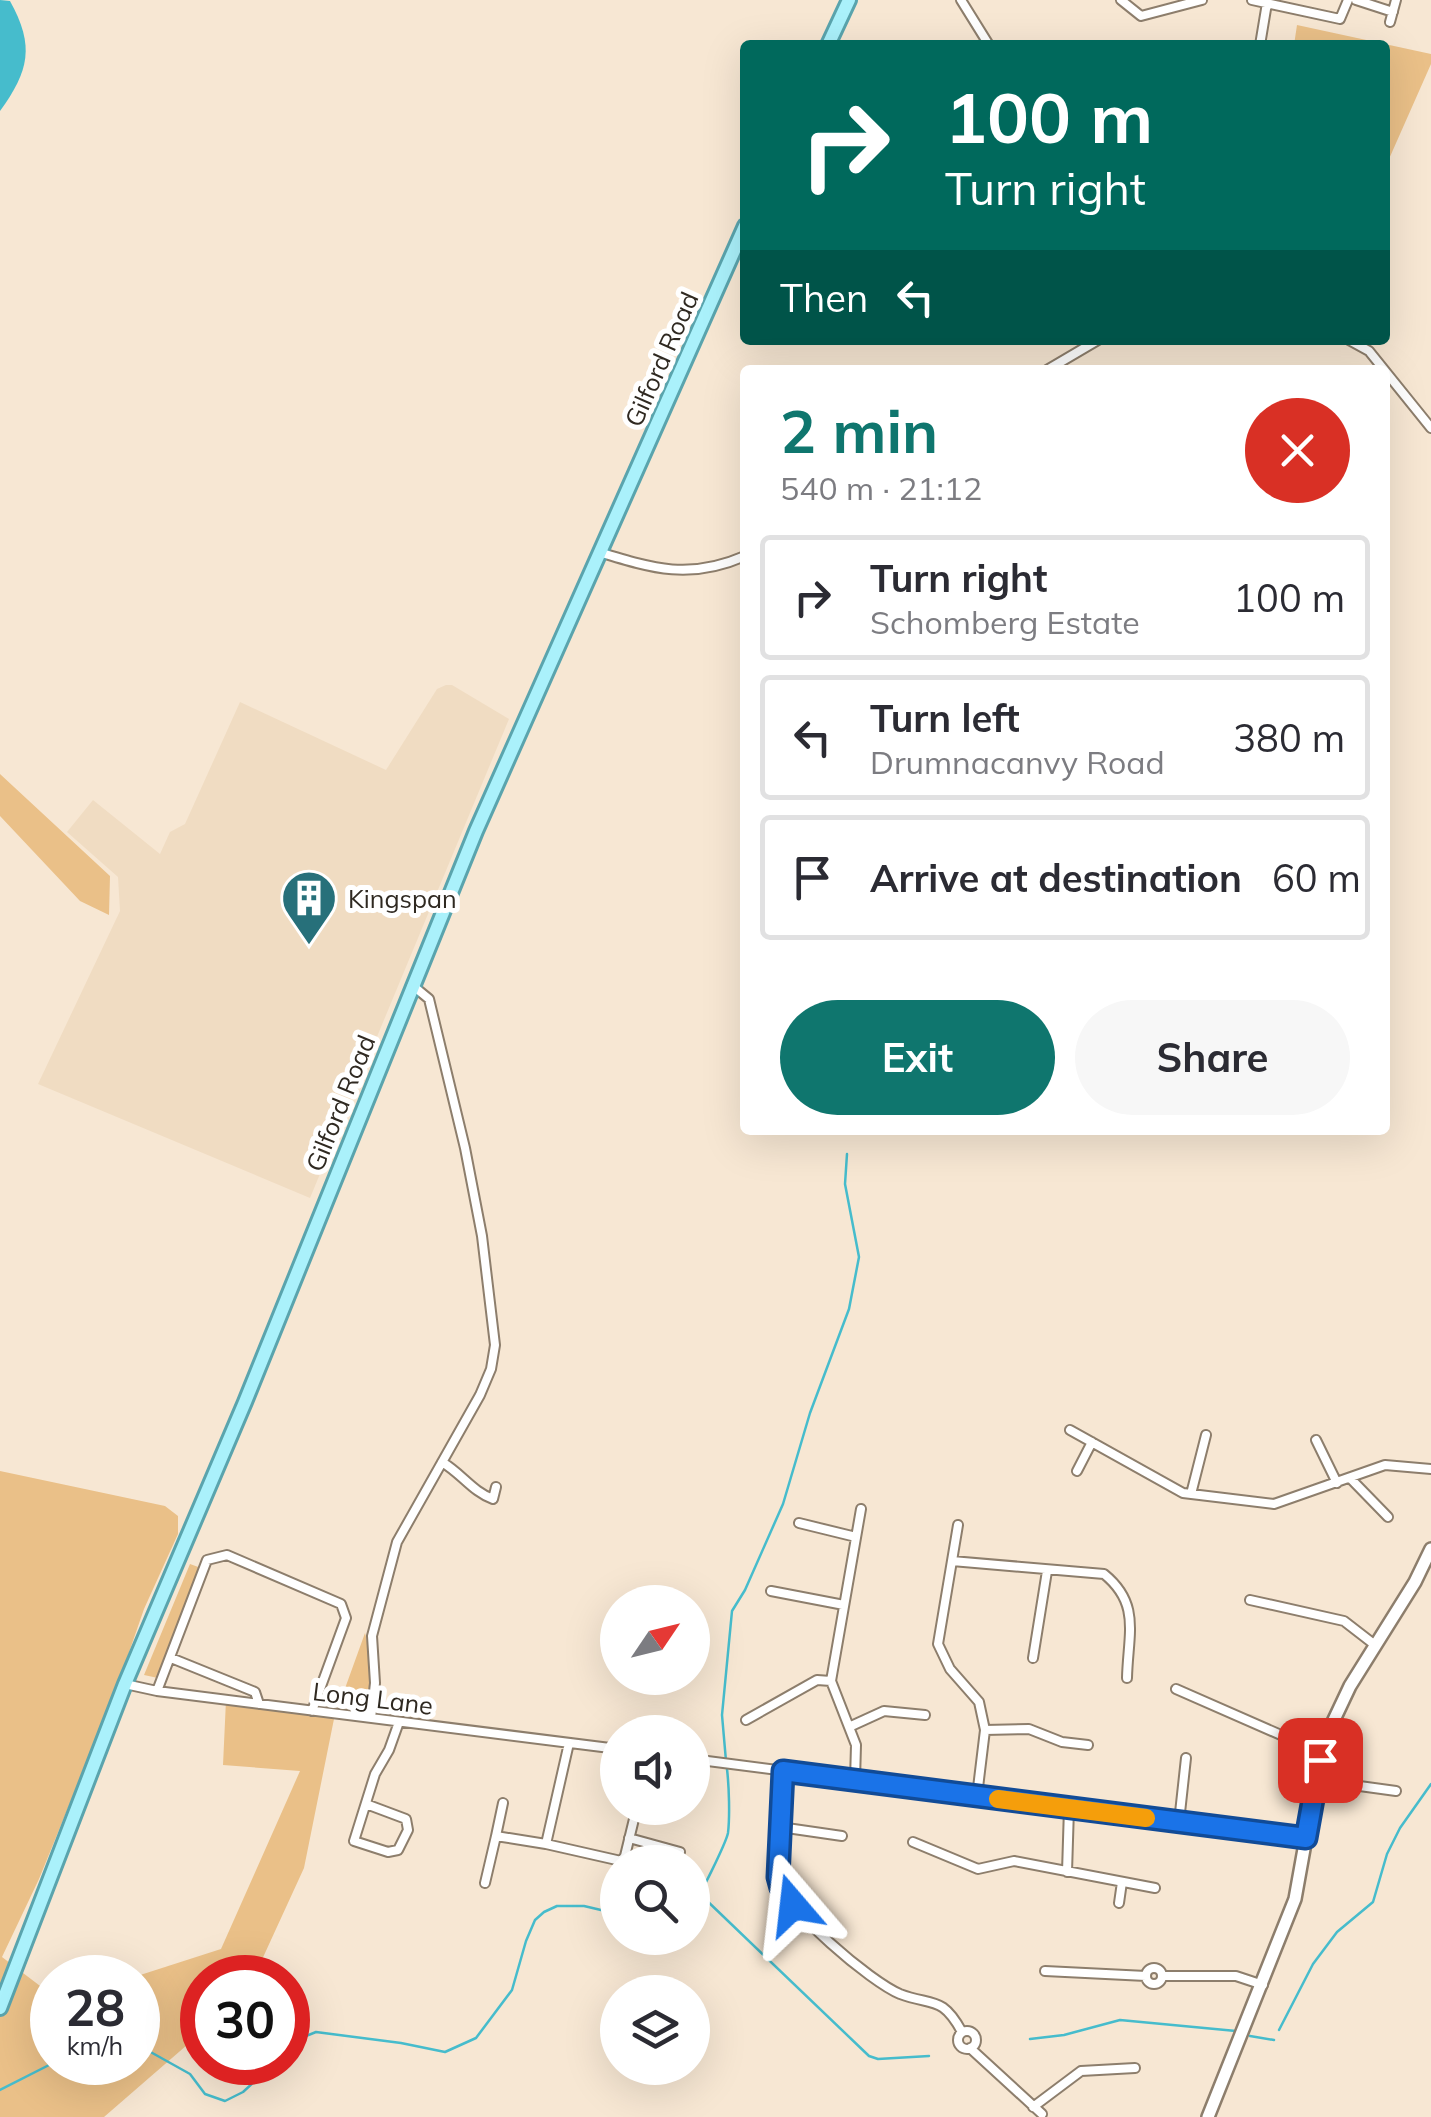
<!DOCTYPE html>
<html lang="en">
<head>
<meta charset="utf-8">
<style>
	:root { --surface:#fff; --page:#f7f7f7; --text:#2b2b33; --muted:#7c7c81; --line:#e1e1e2; --accent:#0f766e }
	body { margin:0; font-family:Mulish,sans-serif; background:var(--page); color:var(--text); height:100vh; display:flex; flex-direction:column; font-size:38px; white-space:nowrap }
	* { box-sizing:border-box; margin:0 }
	p { font-size:32px; color:var(--muted) }
	.icon { flex:none; width:55px; height:55px; fill:none; stroke:currentColor; stroke-width:2; stroke-linecap:round; stroke-linejoin:round }
	.map { position:relative; flex:1; overflow:hidden }
	.sheet { position:absolute; left:740px; top:365px; width:650px; height:770px; display:flex; flex-direction:column; background:var(--surface); border-radius:10px; box-shadow:0 10px 40px #0002 }
	.sheet>* { flex:none }
	.banner { position:absolute; left:740px; top:40px; width:650px; height:305px; border-radius:10px; box-shadow:0 10px 40px #0002; background:#00695c; color:#fff; overflow:hidden }
	.needle { width:65px; rotate:55deg }
	.controls { position:absolute; left:600px; top:1585px; display:grid; gap:20px }
	.controls a { display:grid; place-items:center; width:110px; height:110px; border-radius:50%; background:var(--surface); box-shadow:0 10px 40px #0002; font-size:50px }
	.speed { position:absolute; left:30px; top:1955px; display:flex; gap:20px; font-size:50px; font-weight:700; text-align:center }
	.speed>* { display:grid; place-content:center; width:130px; height:130px; border-radius:50%; background:var(--surface); box-shadow:0 10px 40px #0002; line-height:1 }
	.speed small { font-size:25px; font-weight:400 }
	.speed .limit { border:15px solid #d22; background:#fff; color:#111 }
	.pin { position:absolute; display:grid; place-items:center; width:85px; height:85px; color:#fff; margin:-42px; border-radius:20px; box-shadow:0 5px 15px #0006 }
	.me { position:absolute; width:110px; margin:-55px; rotate:343deg; stroke-linejoin:round; filter:drop-shadow(0 0 8px #0008) }
	.turn { display:flex; align-items:center; gap:35px; height:210px; padding:0 40px; font-size:45px }
	.turn .icon { width:130px; height:130px; stroke-width:2.5 }
	.turn b { display:block; font-size:70px; line-height:85px }
	.then { display:flex; align-items:center; height:95px; padding:0 40px; background:#0003; gap:20px; font-size:38px }
	.round { display:grid; place-items:center; flex:none; width:105px; height:105px; border-radius:52px; background:var(--page) }
	.head { display:flex; align-items:center; justify-content:space-between; height:170px; padding:0 40px }
	h1 { font-size:60px; font-weight:700; line-height:75px; color:var(--accent) }
	.action { display:flex; gap:20px; margin-top:auto; padding:20px 40px }
	.action a { flex:1; height:115px; border-radius:60px; background:var(--accent); color:#fff; font-size:40px; font-weight:700; line-height:115px; text-align:center }
	.action a+a { background:var(--page); color:var(--text) }
	ul { padding:0; list-style:none }
	li { display:flex; align-items:center; gap:30px; height:125px; margin:0 20px 15px; padding:0 20px; border:5px solid var(--line); border-radius:10px }
	li div { flex:1 }
	li b { display:block; font-size:38px }
	li em { font-style:normal }
	.map>svg:first-child { display:block }
	.built { fill:#f0dcc2 }
	.green { fill:#eac088 }
	.water { fill:#46bccc }
	.lines { fill:none; stroke-linecap:round; stroke-linejoin:round }
	.stream { stroke:#46bccc; stroke-width:2.5 }
	.minor-casing { stroke:#8d7e6c; stroke-width:12 }
	.secondary-casing { stroke:#8d7e6c; stroke-width:16 }
	.primary-casing { stroke:#5aa4ad; stroke-width:18 }
	.minor { stroke:#fff; stroke-width:8 }
	.secondary { stroke:#fff; stroke-width:11 }
	.primary { stroke:#aaf1fb; stroke-width:12 }
	.route-casing { stroke:#114b97; stroke-width:25 }
	.route { stroke:#1a73e8; stroke-width:18 }
	.slow { stroke:#f59e0b; stroke-width:18 }
	.labels { text-anchor:middle; dominant-baseline:central; stroke-width:10; stroke-linejoin:round; paint-order:stroke }
	.street-label { font-size:25px; fill:#2f2921; stroke:#fff }
	.poi-label { font-size:25px; fill:#2f2921; stroke:#fff; text-anchor:start }
</style>
</head>
<body>
<div class="map">
<svg width="1431" height="2117" viewBox="0 0 1431 2117">
	<rect width="100%" height="100%" fill="#f7e7d3"/>
	<path class="built" d="M446,685H452L509,719L310,1198L38,1084L120,911L118,877L67,832L93,800L160,854L170,832L185,824L240,702L386,770L437,689Z"/>
	<path class="green" d="M1297,25L1431,54V64L1385,168V45H1294Z
		M0,774L110,876L109,915L80,901L0,816Z
		M0,1471L165,1506L178,1516V1534L144,1609L116,1690L39,1879L2,1957L52,1995V2062H138V1978L134,1977L221,1949L300,1771L223,1765L226,1700L335,1714L304,1868L254,1977L202,1978V2032L104,2117H0Z
		M190,1564L201,1568L158,1678L144,1675Z
		M365,1633C371,1657 375,1689 361,1707L339,1705Z"/>
	<path class="water" d="M0,0L10,1C35,46 29,71 0,111Z"/>
	<g class="lines">
		<path class="stream" d="M726,1761L722,1715L732,1611L745,1590L783,1504L810,1413L849,1309L859,1257L845,1184L847,1154
			M702,1896L869,2056L878,2059L929,2056
			M692,1904C699,1900 726,1842 728,1833C730,1816 729,1786 727,1769
			M1279,2030L1313,1964L1337,1932L1373,1902L1387,1854L1400,1828L1431,1784
			M1250,2036L1274,2040
			M1030,2039L1064,2035L1120,2020L1236,2031
			M138,2045L190,2074L205,2094L225,2101L243,2092L276,2062
			M288,2050L301,2038L316,2032L401,2043L445,2052L476,2038L512,1990L526,1941L535,1920L544,1912L557,1906H584L618,1914
			M0,2090L55,2062"/>
		<g class="minor-casing">
			<path id="minor" d="M961,0L989,45
				M1121,0L1141,16L1202,0
				M1252,0L1340,19L1348,0
				M1356,0L1393,12
				M1390,22L1396,0
				M1260,45L1267,3
				M1349,340L1369,351L1431,428
				M1047,370L1098,340
				M599,552C654,569 690,580 745,556
				M1070,1430L1183,1493L1274,1504L1385,1465L1431,1469
				M1316,1440L1337,1483
				M442,1462C462,1474 473,1492 493,1499L496,1487
				M1077,1471L1092,1442
				M1351,1479L1388,1517
				M1191,1494L1206,1435
				M799,1523L856,1537
				M958,1525L938,1644L950,1669L979,1702L985,1730L977,1796
				M952,1561L1104,1574C1141,1604 1128,1634 1127,1678
				M771,1591L844,1605
				M1250,1600L1344,1621L1375,1645
				M171,1658L255,1692L259,1704
				M1033,1658L1047,1571
				M125,1684L157,1691L618,1749
				M1176,1689L1322,1753
				M157,1691L207,1560L227,1555L341,1604L346,1618L312,1711
				M371,1718L375,1683L372,1636L397,1542L480,1395L491,1369L495,1345L482,1236L465,1148L429,999L412,985
				M746,1720L817,1680L831,1681
				M849,1727L884,1711L925,1715
				M985,1730L1029,1729L1062,1742L1088,1745
				M692,1759L1306,1838
				M783,1771C781,1805 773,1845 779,1879C784,1909 871,1982 900,1994C932,2006 942,1995 962,2032
				M855,1780L856,1745L831,1681L861,1509
				M1316,1780L1396,1791
				M503,1803L496,1836L546,1844L569,1743
				M366,1804L406,1819L408,1830L398,1850L388,1852L354,1841L375,1774L389,1750L399,1722
				M1179,1822L1186,1758
				M780,1827L842,1836
				M629,1838L680,1852
				M913,1842L978,1869L1014,1861L1155,1888
				M546,1844L621,1861L625,1856L634,1819
				M1067,1872L1069,1808
				M485,1883L496,1836
				M1119,1903L1122,1882
				M1146 1976a8 8 0 1 1 16 0a8 8 0 1 1-16 0Z
				M1045,1971L1146,1976
				M1162,1976H1236L1263,1985
				M958 2040a9 9 0 1 1 18 0a9 9 0 1 1-18 0Z
				M970,2048L1042,2114
				M1033,2107L1081,2071L1135,2068"/>
		</g>
		<g class="secondary-casing">
			<path id="secondary" d="M1208,2117L1295,1899L1320,1760L1333,1722L1350,1686L1415,1582L1431,1549"/>
		</g>
		<g class="primary-casing">
			<path id="primary" d="M828,45L849,0
				M0,2008L125,1684L245,1402L476,831L745,226"/>
		</g>
		<use href="#minor" class="minor"/>
		<use href="#secondary" class="secondary"/>
		<use href="#primary" class="primary"/>
	</g>
	<g class="lines">
		<g class="route-casing">
			<path id="route" d="M793,1905L781,1888L778,1877L783,1771L1306,1838L1320,1760"/>
		</g>
		<use href="#route" class="route"/>
		<path class="slow" d="M998,1799L1146,1818"/>
	</g>
	<defs>
		<g id="building-pin" transform="scale(2.875)"><path d="M0 17L-7.5 6A9.5 9.5 0 1 1 7.5 6Z" fill="#27707a" stroke="#fff"/><path d="M-4-6H4V6H1V3H-1V6H-4ZM-2.5-4.3h1.7v1.8h-1.7ZM.8-4.3h1.7v1.8H.8ZM-2.5-1h1.7V.8h-1.7ZM.8-1h1.7V.8H.8Z" fill="#fff"/></g>
	</defs>
	<g fill-rule="evenodd">
		<use href="#building-pin" x="309" y="898"/>
	</g>
	<g class="labels">
		<g class="street-label">
			<text transform="translate(661 359) rotate(-66)">Gilford Road</text>
			<text transform="translate(340 1103) rotate(-68)">Gilford Road</text>
			<text transform="translate(373 1698) rotate(7)">Long Lane</text>
		</g>
		<g class="poi-label">
			<text x="348" y="898">Kingspan</text>
		</g>
	</g>
</svg>
<div class="controls">
<a><svg class="needle" viewBox="-14 -14 28 28"><path d="M0-13l5 13h-10z" fill="#e53935"/><path d="M0 13l5-13h-10z" fill="#7c7c81"/></svg></a>
<a><svg class="icon" aria-label="sound" viewBox="0 0 24 24"><path d="M4 9h4l5-4v14l-5-4H4zM17 9q2 3 0 6"/></svg></a>
<a><svg class="icon" aria-label="search" viewBox="0 0 24 24"><circle cx="10" cy="10" r="6"/><path d="M15 15l6 6"/></svg></a>
<a><svg class="icon" aria-label="layers" viewBox="0 0 24 24"><path d="M12 4l9 5-9 5-9-5zM3 14l9 5 9-5"/></svg></a>
</div>
<div class="speed"><div>28<small>km/h</small></div><div class="limit">30</div></div>
<div class="pin" style="left:1320px;top:1760px;background:#d93025"><svg class="icon" aria-label="arrive" viewBox="0 0 24 24"><path d="M6 21V4h12l-3 4 3 4H6"/></svg></div>
<svg class="me" style="left:793px;top:1905px" viewBox="-20 -20 40 40"><path d="M0-17L14 15 0 8-14 15z" fill="#1a73e8" stroke="#fff" stroke-width="4"/></svg>
<div class="banner">
<div class="turn"><svg class="icon" aria-label="right" viewBox="0 0 24 24"><path d="M7 20v-9h11M14 6l5 5-5 5"/></svg><div><b>100 m</b>Turn right</div></div>
<div class="then">Then<svg class="icon" aria-label="left" viewBox="0 0 24 24"><path d="M17 20v-9H6M10 6l-5 5 5 5"/></svg></div>
</div>
<section class="sheet">
<div class="head"><div><h1>2 min</h1><p>540 m · 21:12</p></div><a class="round" style="background:#d93025;color:#fff"><svg class="icon" aria-label="close" viewBox="0 0 24 24"><path d="M6 6l12 12M18 6L6 18"/></svg></a></div>
<ul>
<li><svg class="icon" aria-label="right" viewBox="0 0 24 24"><path d="M7 20v-9h11M14 6l5 5-5 5"/></svg><div><b>Turn right</b><p>Schomberg Estate</p></div><em>100 m</em></li>
<li><svg class="icon" aria-label="left" viewBox="0 0 24 24"><path d="M17 20v-9H6M10 6l-5 5 5 5"/></svg><div><b>Turn left</b><p>Drumnacanvy Road</p></div><em>380 m</em></li>
<li><svg class="icon" aria-label="arrive" viewBox="0 0 24 24"><path d="M6 21V4h12l-3 4 3 4H6"/></svg><div><b>Arrive at destination</b></div><em>60 m</em></li>
</ul>
<div class="action"><a>Exit</a><a>Share</a></div>
</section>
</div>
</body>
</html>
